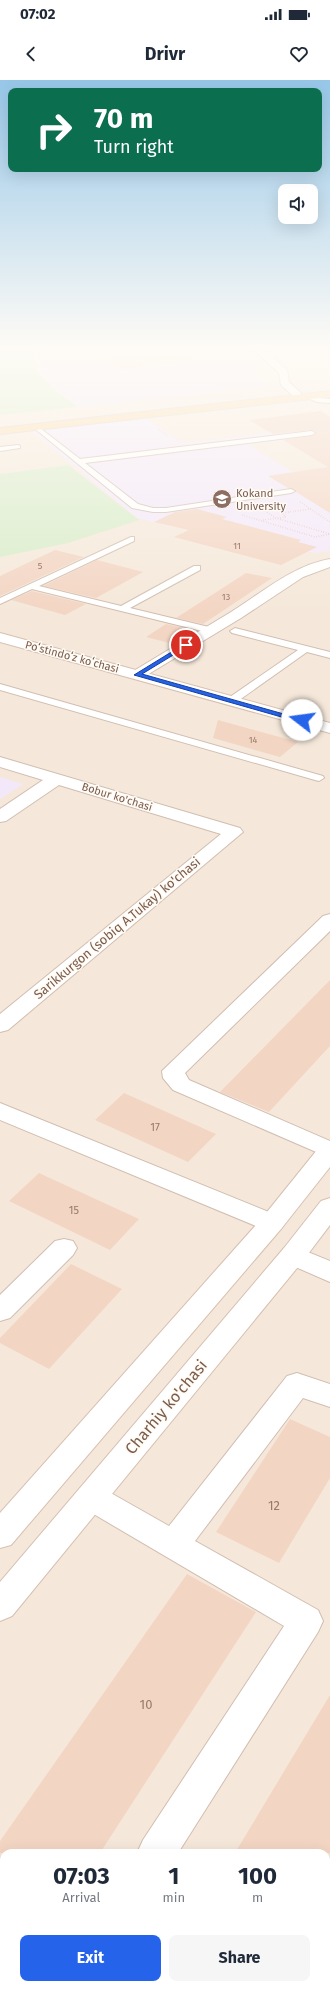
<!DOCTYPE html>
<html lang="en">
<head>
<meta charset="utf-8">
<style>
	:root { --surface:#fff; --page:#f6f6f7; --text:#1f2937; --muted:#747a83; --accent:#2563eb }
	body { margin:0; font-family:"Fira Sans",sans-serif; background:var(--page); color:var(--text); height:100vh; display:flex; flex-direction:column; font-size:15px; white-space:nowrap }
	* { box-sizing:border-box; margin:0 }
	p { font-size:13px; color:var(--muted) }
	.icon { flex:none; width:22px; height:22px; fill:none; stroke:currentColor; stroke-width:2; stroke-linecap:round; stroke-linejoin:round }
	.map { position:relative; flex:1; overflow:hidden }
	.sheet { position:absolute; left:0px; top:1769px; width:330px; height:140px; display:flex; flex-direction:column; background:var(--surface); border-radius:12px 12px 0 0; box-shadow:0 4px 16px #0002 }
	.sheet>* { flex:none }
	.top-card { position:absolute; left:8px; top:8px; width:314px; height:84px; border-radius:8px; box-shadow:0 4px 16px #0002; background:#0b6e4f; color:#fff; overflow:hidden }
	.fabs { position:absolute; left:278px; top:104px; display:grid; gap:8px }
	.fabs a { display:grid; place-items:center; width:40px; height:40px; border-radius:8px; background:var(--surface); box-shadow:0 4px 16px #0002; font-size:20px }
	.pin { position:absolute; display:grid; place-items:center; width:34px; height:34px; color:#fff; margin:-17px; border:2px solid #fff; border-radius:50%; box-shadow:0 1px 4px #0007 }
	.me { position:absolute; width:44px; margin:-22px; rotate:285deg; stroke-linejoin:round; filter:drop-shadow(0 0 3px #0008) }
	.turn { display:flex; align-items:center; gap:14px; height:84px; padding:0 20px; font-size:18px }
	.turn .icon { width:52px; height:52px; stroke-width:2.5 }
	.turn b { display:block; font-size:28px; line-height:34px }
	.eta { display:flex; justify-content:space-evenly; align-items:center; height:68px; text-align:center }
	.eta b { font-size:24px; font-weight:700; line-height:28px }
	.button { display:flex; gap:8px; margin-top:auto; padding:8px 20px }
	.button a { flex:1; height:46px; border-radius:8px; background:var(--accent); color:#fff; font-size:16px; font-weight:700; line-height:46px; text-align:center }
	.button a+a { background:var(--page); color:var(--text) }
	.status { display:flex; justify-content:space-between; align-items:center; height:28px; padding:0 20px; background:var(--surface); direction:ltr }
	.status svg { height:11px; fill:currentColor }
	header { display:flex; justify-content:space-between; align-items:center; height:52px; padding:0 20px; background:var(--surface); font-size:18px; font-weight:700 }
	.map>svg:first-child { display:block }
	.residential { fill:#f5e8da; fill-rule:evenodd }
	.education { fill:#f3e8fa }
	.green { fill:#d8ecc9 }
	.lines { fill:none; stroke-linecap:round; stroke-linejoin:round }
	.canal { fill:#bfe3e8; fill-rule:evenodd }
	.building { fill:#f3d5c3 }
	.service-casing { stroke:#d1beb0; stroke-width:2 }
	.minor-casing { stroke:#d1beb0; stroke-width:2 }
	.secondary-casing { stroke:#d6c0b0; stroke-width:2 }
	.primary-casing { stroke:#dad1cd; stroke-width:2 }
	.path-far1 { stroke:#d9b8a5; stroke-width:1; stroke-dasharray:0.5 1.5; stroke-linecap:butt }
	.path { stroke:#d9b8a5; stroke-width:1.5; stroke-dasharray:0.5 2; stroke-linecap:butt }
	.service { fill:#fff; fill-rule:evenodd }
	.minor { fill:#fff; fill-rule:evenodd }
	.secondary { fill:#fff; fill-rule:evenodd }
	.primary { fill:#fbd9a5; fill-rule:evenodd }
	.route { fill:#2563eb; stroke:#184099 }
	.labels { text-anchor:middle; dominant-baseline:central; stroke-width:3; stroke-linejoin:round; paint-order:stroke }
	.far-number-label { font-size:9px; fill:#987a6a }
	.far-education-label { font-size:11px; fill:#785e54; stroke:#fffaf3; text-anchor:start }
	.far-street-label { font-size:11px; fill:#7a5c4d; stroke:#fffaf3 }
	.number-label { font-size:11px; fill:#987a6a }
	.street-label { font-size:13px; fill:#7a5c4d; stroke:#fffaf3 }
	.near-number-label { font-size:13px; fill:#987a6a }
	.near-street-label { font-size:16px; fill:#7a5c4d; stroke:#fffaf3 }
</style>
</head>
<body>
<div class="status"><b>07:02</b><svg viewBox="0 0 49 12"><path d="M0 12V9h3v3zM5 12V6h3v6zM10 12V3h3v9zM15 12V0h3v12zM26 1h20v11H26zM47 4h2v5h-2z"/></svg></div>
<header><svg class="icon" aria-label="back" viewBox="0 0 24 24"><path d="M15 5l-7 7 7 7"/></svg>Drivr<svg class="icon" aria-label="heart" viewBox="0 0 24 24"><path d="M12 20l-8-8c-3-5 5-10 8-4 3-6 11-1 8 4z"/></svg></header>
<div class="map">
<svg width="330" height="1909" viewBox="0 0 330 1909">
	<rect width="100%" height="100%" fill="#fdf6ec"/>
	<path class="residential" d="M0,267H330V1909H0ZM4,1773H326V1905H4Z"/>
	<path class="education" d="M91,267H250L271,287L250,292L272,305L78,327L56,309L40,292L37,272Z
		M144,337L181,362H195L330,345L319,356L249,365L306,400L330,396V471L314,473L192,439L175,447L137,438L30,350Z
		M0,697L23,704L0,719Z"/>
	<path class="green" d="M0,272H33L37,292L53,309L77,327L0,335Z
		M68,385L139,440L68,463L0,477V394Z"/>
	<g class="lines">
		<path class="canal" d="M0,267H52L47,270L0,273Z"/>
	</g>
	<path class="building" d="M145,267H193L194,281L120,289L96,272Z
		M321,331L330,337V433L296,412V410L288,408L268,396L328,387L283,360L312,356L316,354V352L312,350L273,354L249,340Z
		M197,429L227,437L222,439L301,460L298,462L317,467L281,485L174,457L189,450L154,442L175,432Z
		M55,470L84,477L0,516V496Z
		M97,480L143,492L96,518L43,506Z
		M246,493L272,498L203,544L176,538Z
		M32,511L86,524L65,535L11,520Z
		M166,544L193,550L173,564L146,557Z
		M218,640L298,662L280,677L213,658Z
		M330,900V966L269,1032L220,1012Z
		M124,1013L216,1054L188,1082L95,1040Z
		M39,1093L139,1139L110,1170L9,1121Z
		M71,1184L122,1209L49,1289L0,1263V1258Z
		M290,1339L330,1357V1398L279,1483L216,1452Z
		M187,1494L256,1532L100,1773H0V1761Z
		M330,1615V1773H235L301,1663Z"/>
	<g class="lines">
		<g class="service-casing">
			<path id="service" d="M307,314L318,318L330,319V323L317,322L305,317L304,316Z
				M36,345L80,379L312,351L315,353L312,355L85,383L138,424L153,428H166L291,409L295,411L291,413L166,432H153L132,428L34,348L33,347Z
				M18,365L20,366V368L0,371V367Z
				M131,457H134V461L39,506L121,526L194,486H200V490L130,528L213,548V552L210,553L32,509L0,524V518Z
				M235,548L330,572V578L307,572L235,623H227L226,621L227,619L298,570L232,553L230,551Z
				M0,604L323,696L324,698L319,701L315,700L0,610Z"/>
		</g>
		<g class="minor-casing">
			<path id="minor" d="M251,267H261L287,290L289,302L301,313L300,315H292L281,305L279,293Z
				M330,479V487L303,497L241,538L142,598H132L129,595L132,592C165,572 198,552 231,532C263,512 292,486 330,479Z
				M0,677L240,748L243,752L8,950L0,952V934L221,754L59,705L6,741L0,742V729L43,700L0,687Z
				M330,834V851L185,993L189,1000L330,1061V1078L173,1010L163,998L162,991L323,836Z
				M0,1023L281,1137L285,1143L281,1149L272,1152L263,1149L0,1040Z
				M64,1159L73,1161L77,1168L73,1175L10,1238L0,1241V1215L55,1161Z
				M293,1166L330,1181V1202L284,1182L280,1175L284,1168Z
				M297,1293L330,1304V1327L303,1318L195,1461L318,1530L323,1541L318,1552L178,1773H137L143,1760L284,1546L80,1426L76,1417L80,1408L91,1404L102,1408L169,1446L287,1296Z
				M51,1905H91L89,1909H49Z"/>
		</g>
		<g class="secondary-casing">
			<path id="secondary" d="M0,553L330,643V653L0,562Z
				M330,1063V1087L281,1149L11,1465L0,1468V1433L263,1137L321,1065Z
				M330,1118V1145L302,1182L12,1536L0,1541V1502L284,1168L321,1121Z"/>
		</g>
		<g class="primary-casing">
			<path id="primary" d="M330,311V317L0,354V348Z"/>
		</g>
		<path class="path-far1" d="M158,349L168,356"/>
		<path class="path" d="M300,422L330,442
			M265,431L276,438L330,454
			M242,435L315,457L330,454
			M263,440L286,437L282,433L311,429"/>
		<use href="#service" class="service"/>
		<use href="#minor" class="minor"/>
		<use href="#secondary" class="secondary"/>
		<use href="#primary" class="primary"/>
	</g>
	<linearGradient id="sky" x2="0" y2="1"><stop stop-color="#97c7e8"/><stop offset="0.5" stop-color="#fefbf6"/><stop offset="1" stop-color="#fefbf6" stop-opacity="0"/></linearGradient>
	<rect width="330" height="535" fill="url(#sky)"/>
	<path class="route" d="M186,563L189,565L188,566L142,594L305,640L299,642L134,595Z"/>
	<defs>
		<g id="university-disc" transform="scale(1)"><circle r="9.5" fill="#8d6e63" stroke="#fffaf3"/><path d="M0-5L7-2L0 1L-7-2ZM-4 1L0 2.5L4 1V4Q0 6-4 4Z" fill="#fff"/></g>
	</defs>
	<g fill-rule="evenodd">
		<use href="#university-disc" x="222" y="419"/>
	</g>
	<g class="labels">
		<g class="far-number-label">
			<text x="237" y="466">11</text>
			<text x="40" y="486">5</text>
			<text x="226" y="517">13</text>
			<text x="253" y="660">14</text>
		</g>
		<g class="far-education-label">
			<text x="236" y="413">Kokand<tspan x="236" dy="13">University</tspan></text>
		</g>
		<g class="far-street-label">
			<text transform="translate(72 577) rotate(15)">Poʻstindoʻz koʻchasi</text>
			<text transform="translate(117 717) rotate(17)">Bobur ko'chasi</text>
		</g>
		<g class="number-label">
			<text x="155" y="1047">17</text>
			<text x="74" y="1130">15</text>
		</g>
		<g class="street-label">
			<text transform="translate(117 848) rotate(-40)">Sarikkurgon (sobiq A.Tukay) ko'chasi</text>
		</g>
		<g class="near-number-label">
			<text x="274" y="1425">12</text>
			<text x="146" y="1624">10</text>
		</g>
		<g class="near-street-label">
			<text transform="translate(166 1327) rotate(-50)">Charhiy ko'chasi</text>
		</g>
	</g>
</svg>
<div class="fabs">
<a><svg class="icon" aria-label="sound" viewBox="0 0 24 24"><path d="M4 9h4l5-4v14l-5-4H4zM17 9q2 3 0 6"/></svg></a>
</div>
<div class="pin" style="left:186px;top:565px;background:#d93025"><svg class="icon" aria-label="arrive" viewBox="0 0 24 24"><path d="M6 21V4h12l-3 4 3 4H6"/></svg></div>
<svg class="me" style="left:302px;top:640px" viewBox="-20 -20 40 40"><circle r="19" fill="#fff"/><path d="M0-13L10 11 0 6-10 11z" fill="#2563eb"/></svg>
<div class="top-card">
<div class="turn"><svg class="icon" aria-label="right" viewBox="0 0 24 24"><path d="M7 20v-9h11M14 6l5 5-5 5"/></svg><div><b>70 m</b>Turn right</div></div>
</div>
<section class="sheet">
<div class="eta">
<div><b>07:03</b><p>Arrival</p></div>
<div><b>1</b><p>min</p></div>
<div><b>100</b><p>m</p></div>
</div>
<div class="button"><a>Exit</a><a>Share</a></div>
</section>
</div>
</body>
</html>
